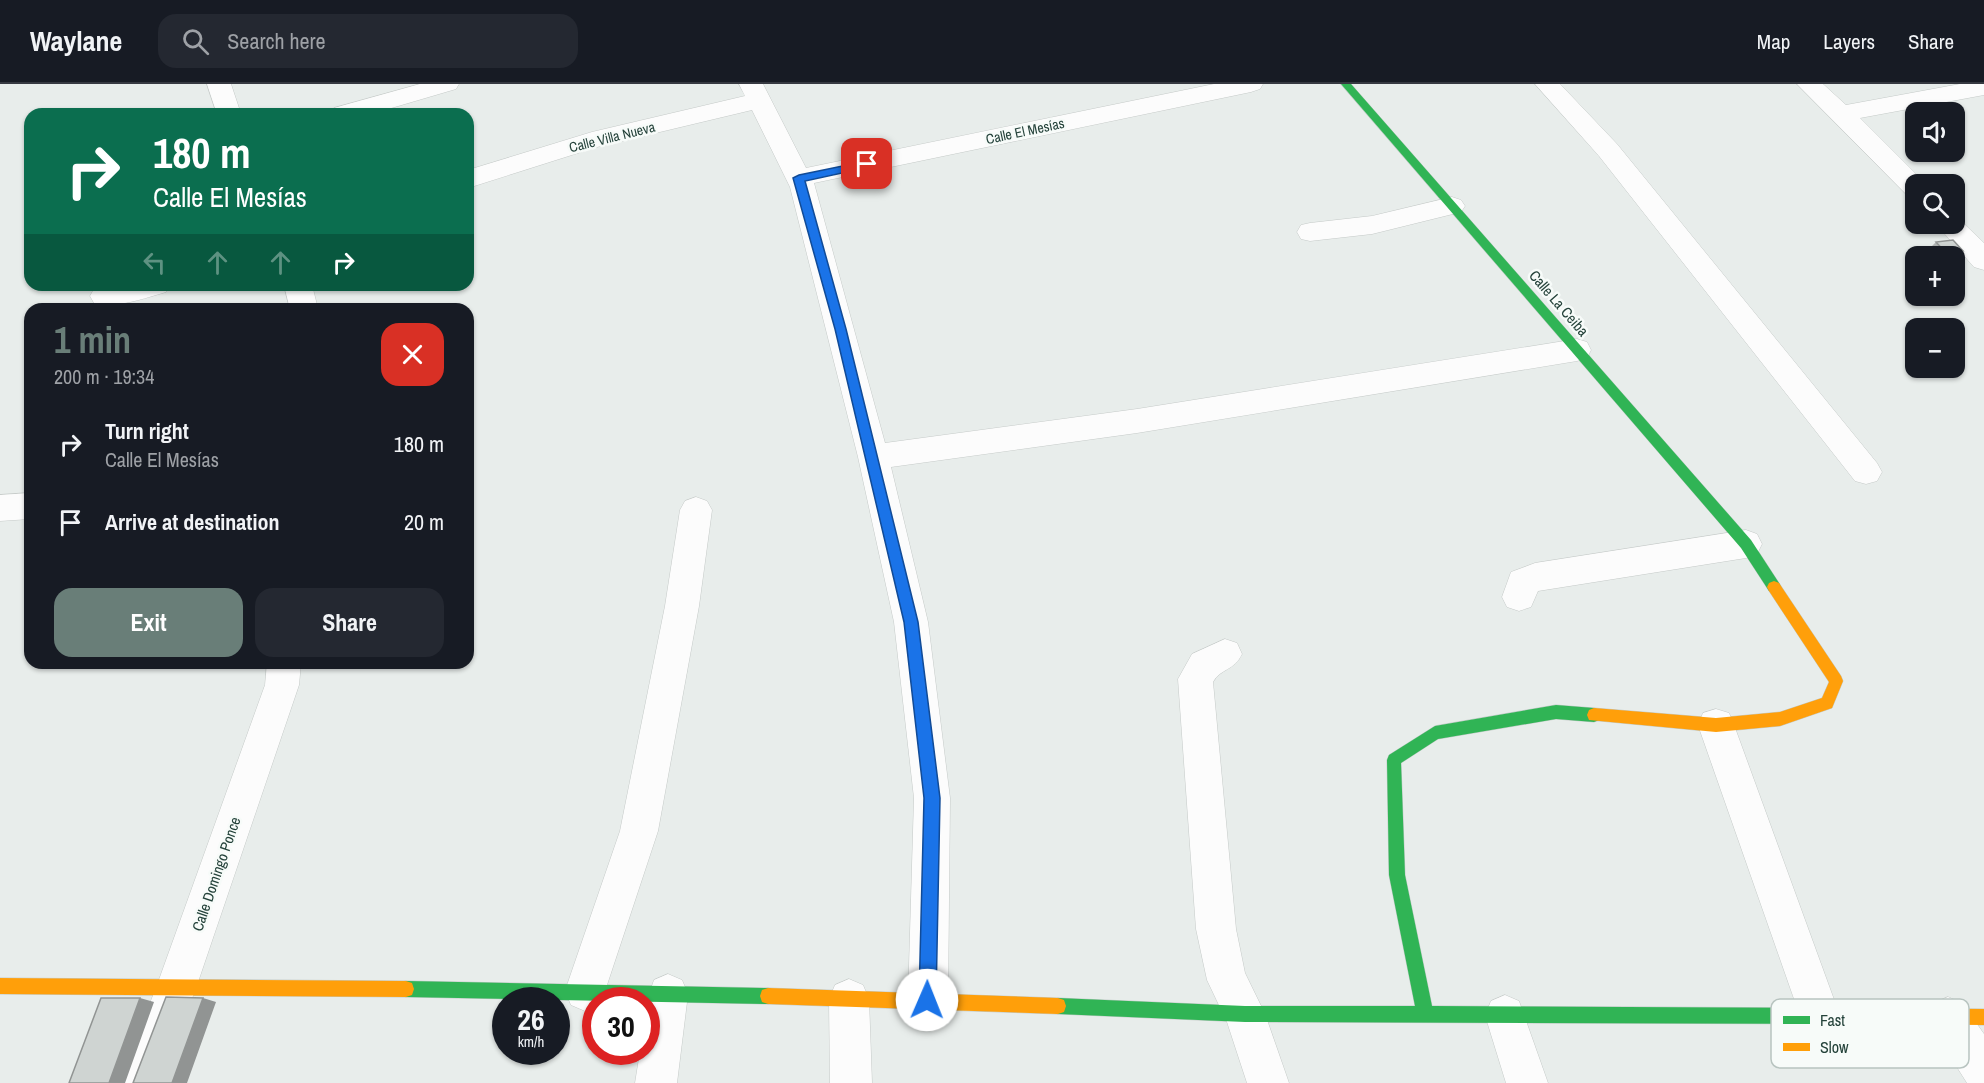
<!DOCTYPE html>
<html lang="en">
<head>
<meta charset="utf-8">
<style>
	:root { --surface:#171b24; --page:#242831; --text:#f1f3f6; --muted:#9ea1a6; --line:#363941; --accent:#697e78 }
	body { margin:0; font-family:"Archivo Narrow",sans-serif; background:var(--page); color:var(--text); height:100vh; display:flex; flex-direction:column; font-size:22px; white-space:nowrap }
	* { box-sizing:border-box; margin:0 }
	p { font-size:20px; color:var(--muted) }
	.icon { flex:none; width:33px; height:33px; fill:none; stroke:currentColor; stroke-width:2; stroke-linecap:round; stroke-linejoin:round }
	.map { position:relative; flex:1; overflow:hidden }
	.panel { position:absolute; left:24px; top:219px; width:450px; height:366px; display:flex; flex-direction:column; background:var(--surface); border-radius:18px; box-shadow:0 2px 4px #0004 }
	.panel>* { flex:none }
	.hud { position:absolute; left:24px; top:24px; width:450px; height:183px; border-radius:18px; box-shadow:0 2px 4px #0004; background:#0b6e4f; color:#fff; overflow:hidden }
	.controls { position:absolute; left:1905px; top:18px; display:grid; gap:12px }
	.controls a { display:grid; place-items:center; width:60px; height:60px; border-radius:12px; background:var(--surface); box-shadow:0 2px 4px #0004; font-size:30px }
	.speed { position:absolute; left:492px; top:903px; display:flex; gap:12px; font-size:30px; font-weight:700; text-align:center }
	.speed>* { display:grid; place-content:center; width:78px; height:78px; border-radius:50%; background:var(--surface); box-shadow:0 2px 4px #0004; line-height:1 }
	.speed small { font-size:15px; font-weight:400 }
	.speed .limit { border:9px solid #d22; background:#fff; color:#111 }
	.pin { position:absolute; display:grid; place-items:center; width:51px; height:51px; color:#fff; margin:-26px; border-radius:12px; box-shadow:0 3px 9px #0006 }
	.me { position:absolute; width:66px; margin:-33px; rotate:1deg; stroke-linejoin:round; filter:drop-shadow(0 0 4px #0008) }
	.turn { display:flex; align-items:center; gap:21px; height:126px; padding:0 30px; font-size:27px }
	.turn .icon { width:78px; height:78px; stroke-width:2.5 }
	.turn b { display:block; font-size:42px; line-height:51px }
	.lanes { display:flex; align-items:center; height:57px; padding:0 30px; background:#0003; justify-content:center; gap:30px; direction:ltr }
	.lanes .off { opacity:.35 }
	.round { display:grid; place-items:center; flex:none; width:63px; height:63px; border-radius:18px; background:var(--page) }
	.headline { display:flex; align-items:center; justify-content:space-between; height:102px; padding:0 30px }
	h1 { font-size:36px; font-weight:800; line-height:45px; color:var(--accent) }
	.primary-button { display:flex; gap:12px; margin-top:auto; padding:12px 30px }
	.primary-button a { flex:1; height:69px; border-radius:18px; background:var(--accent); color:#fff; font-size:24px; font-weight:800; line-height:69px; text-align:center }
	.primary-button a+a { background:var(--page); color:var(--text) }
	ul { padding:0; list-style:none }
	li { display:flex; align-items:center; gap:18px; height:78px; padding:0 30px }
	li div { flex:1 }
	li b { display:block; font-size:22px }
	li em { font-style:normal }
	header { display:flex; align-items:center; gap:36px; box-sizing:border-box; height:84px; padding:0 30px; background:var(--surface); border-bottom:2px solid var(--line) }
	header strong { font-size:28px }
	nav { display:flex; gap:33px; margin-inline-start:auto; font-size:21px }
	.search { width:420px; height:54px; background:var(--page); display:flex; align-items:center; gap:15px; box-sizing:border-box; padding:0 21px; border-radius:18px; color:var(--muted); font-size:22px }
	.map>svg:first-child { display:block }
	.lines { fill:none; stroke-linecap:round; stroke-linejoin:round }
	.street-casing { stroke:#c5cac8; stroke-width:1 }
	.fast-casing { stroke:#c3cbc8; stroke-width:1 }
	.slow-casing { stroke:#c3cbc8; stroke-width:1 }
	.street { fill:#fcfcfc; fill-rule:evenodd }
	.fast { fill:#30b455; fill-rule:evenodd }
	.slow { fill:#ff9f0a; fill-rule:evenodd }
	.wall { fill:#b2b6b5 }
	.shaded-wall { fill:#919493 }
	.building { fill:#cfd4d2; stroke:#919493; stroke-width:1.5 }
	.route { fill:#1a73e8; stroke:#114b97; stroke-width:1.5 }
	.labels { text-anchor:middle; dominant-baseline:central; stroke-width:5; stroke-linejoin:round; paint-order:stroke }
	.far-street-label { font-size:14px; fill:#24423a; stroke:#f7fbf9 }
	.street-label { font-size:15px; fill:#24423a; stroke:#f7fbf9 }
	.key { fill:#f7fbf9; stroke:#b8c4c0; stroke-width:1.5 }
	.key-label { font-size:16px; fill:#24423a }
</style>
</head>
<body>
<header>
<strong>Waylane</strong>
<div class="search"><svg class="icon" aria-label="search" viewBox="0 0 24 24"><circle cx="10" cy="10" r="6"/><path d="M15 15l6 6"/></svg>Search here</div>
<nav><a>Map</a><a>Layers</a><a>Share</a></nav>
</header>
<div class="map">
<svg width="1984" height="999" viewBox="0 0 1984 999">
	<rect width="100%" height="100%" fill="#e8edeb"/>
	<g class="lines">
		<g class="street-casing">
			<path id="street" d="M207,0H231L241,30H217Z
				M420,0H459L456,5L371,30H331L334,24Z
				M739,0H763L806,84L1214,0H1263L1260,5L1251,8L814,99L885,359L1137,325L1577,255L1587,258L1591,266L1587,274L1577,277L1137,349L891,383L928,538L950,714L948,916L942,930L928,936L914,930L908,916L914,714L894,538L858,373L790,103L752,26L597,63L468,104V86L592,48L745,12Z
				M1535,0H1560L1617,60L1877,379L1882,388L1877,397L1866,400L1855,397L1599,72Z
				M1797,0H1823L1846,21L1960,0H1984V11L1860,34L1926,100H1916V114L1907,111Z
				M1452,113L1461,116L1465,122L1461,128L1372,150L1310,157L1301,155L1297,148L1301,141L1310,139L1372,132Z
				M1954,132L1958,134L1984,159V186L1974,183L1936,140H1954Z
				M108,201H170L166,208C145,214 115,225 94,219L90,212L94,205Z
				M284,201H312L318,225H290Z
				M30,409V435L0,437V411Z
				M696,413L707,417L712,426L699,522L658,747L605,907L601,916H596V923L585,927L571,921L565,907L620,747L665,522L680,426L685,417Z
				M1746,446L1757,450L1762,460L1757,470L1746,474L1538,507L1531,523L1519,527L1507,523L1502,513L1511,488L1535,479Z
				M1225,555L1237,559L1242,570C1234,587 1221,584 1213,598L1236,845L1245,889L1265,930L1289,999H1247L1227,938L1207,896L1196,845L1178,595L1192,570Z
				M267,579H301L299,601L196,904L160,999H118L156,904L265,601Z
				M1716,625L1729,629L1734,641L1840,932L1834,946L1820,952L1806,946L1800,932L1698,641L1703,629Z
				M668,890L682,896L688,910L677,999H635L640,968H646V919L654,896Z
				M849,895L863,901L869,915L872,999H830L829,915L835,901Z
				M1505,911L1519,917L1548,999H1506L1485,931L1491,917Z
				M1948,913L1962,919L1984,950V999H1967L1934,947L1928,933L1934,919Z"/>
		</g>
		<g class="fast-casing">
			<path id="fast" d="M1341,0H1351L1751,456L1779,499L1781,503L1779,507L1774,509L1769,507L1741,464Z
				M1556,621L1594,624L1599,626L1601,631L1599,636L1594,638L1556,635L1438,655L1401,679L1405,791L1432,922L1847,924L1853,926L1855,932L1853,938L1847,940L1245,938L1058,930L1052,928L1050,922L1052,916L1058,914L1245,922H1415L1389,791L1387,676L1389,671L1435,642Z
				M406,897L768,904L774,906L776,912L774,918L768,920L406,913L400,911L398,905L400,899Z"/>
		</g>
		<g class="slow-casing">
			<path id="slow" d="M1774,497L1779,499L1841,592L1843,597L1832,624L1780,642L1716,648L1589,636L1587,631L1589,626L1594,624L1716,634L1780,628L1822,614L1829,598L1769,507L1767,503L1769,499Z
				M0,894L406,897L412,899L414,905L412,911L406,913L0,910Z
				M768,904L1058,914L1064,916L1066,922L1064,928L1058,930L768,920L762,918L760,912L762,906Z
				M1847,924L1984,925V941L1847,940L1841,938L1839,932L1841,926Z"/>
		</g>
		<use href="#street" class="street"/>
		<use href="#fast" class="fast"/>
		<use href="#slow" class="slow"/>
	</g>
	<path class="wall" d="M1936,158L1963,167L1957,172H1938L1930,164Z"/>
	<path class="shaded-wall" d="M140,914L154,918L125,999H109Z
		M203,914L216,918L187,999H172Z"/>
	<path class="building" d="M1953,156L1963,167L1946,169L1936,158Z
		M166,913L203,914L172,999H133Z
		M101,914H140L109,999H69Z"/>
	<path class="route" d="M867,77L870,78V83L805,97L846,245L918,538L940,714L936,916L933,922L927,924L922,922L919,916L924,714L904,538L835,245L793,94L799,91Z"/>
	<g class="labels">
		<g class="far-street-label">
			<text transform="translate(1025 47) rotate(-12)">Calle El Mesías</text>
			<text transform="translate(612 53) rotate(-14)">Calle Villa Nueva</text>
		</g>
		<g class="street-label">
			<text transform="translate(1559 219) rotate(49)">Calle La Ceiba</text>
			<text transform="translate(216 790) rotate(-71)">Calle Domingo Ponce</text>
		</g>
	</g>
	<rect x="1771" y="915" width="198" height="69" rx="9" class="key"/>
	<rect x="1783" y="932" width="27" height="8" fill="#30b455"/>
	<rect x="1783" y="959" width="27" height="8" fill="#ff9f0a"/>
	<g class="key-label">
		<text x="1820" y="942">Fast</text>
		<text x="1820" y="969">Slow</text>
	</g>
</svg>
<div class="controls">
<a><svg class="icon" aria-label="sound" viewBox="0 0 24 24"><path d="M4 9h4l5-4v14l-5-4H4zM17 9q2 3 0 6"/></svg></a>
<a><svg class="icon" aria-label="search" viewBox="0 0 24 24"><circle cx="10" cy="10" r="6"/><path d="M15 15l6 6"/></svg></a>
<a>+</a>
<a>−</a>
</div>
<div class="speed"><div>26<small>km/h</small></div><div class="limit">30</div></div>
<div class="pin" style="left:867px;top:80px;background:#d93025"><svg class="icon" aria-label="arrive" viewBox="0 0 24 24"><path d="M6 21V4h12l-3 4 3 4H6"/></svg></div>
<svg class="me" style="left:927px;top:916px" viewBox="-20 -20 40 40"><circle r="19" fill="#fff"/><path d="M0-13L10 11 0 6-10 11z" fill="#1a73e8"/></svg>
<div class="hud">
<div class="turn"><svg class="icon" aria-label="right" viewBox="0 0 24 24"><path d="M7 20v-9h11M14 6l5 5-5 5"/></svg><div><b>180 m</b>Calle El Mesías</div></div>
<div class="lanes"><svg class="icon off" aria-label="left" viewBox="0 0 24 24"><path d="M17 20v-9H6M10 6l-5 5 5 5"/></svg><svg class="icon off" aria-label="ahead" viewBox="0 0 24 24"><path d="M12 20V5M6 11l6-6 6 6"/></svg><svg class="icon off" aria-label="ahead" viewBox="0 0 24 24"><path d="M12 20V5M6 11l6-6 6 6"/></svg><svg class="icon" aria-label="right" viewBox="0 0 24 24"><path d="M7 20v-9h11M14 6l5 5-5 5"/></svg></div>
</div>
<section class="panel">
<div class="headline"><div><h1>1 min</h1><p>200 m · 19:34</p></div><a class="round" style="background:#d93025;color:#fff"><svg class="icon" aria-label="close" viewBox="0 0 24 24"><path d="M6 6l12 12M18 6L6 18"/></svg></a></div>
<ul>
<li><svg class="icon" aria-label="right" viewBox="0 0 24 24"><path d="M7 20v-9h11M14 6l5 5-5 5"/></svg><div><b>Turn right</b><p>Calle El Mesías</p></div><em>180 m</em></li>
<li><svg class="icon" aria-label="arrive" viewBox="0 0 24 24"><path d="M6 21V4h12l-3 4 3 4H6"/></svg><div><b>Arrive at destination</b></div><em>20 m</em></li>
</ul>
<div class="primary-button"><a>Exit</a><a>Share</a></div>
</section>
</div>
</body>
</html>
